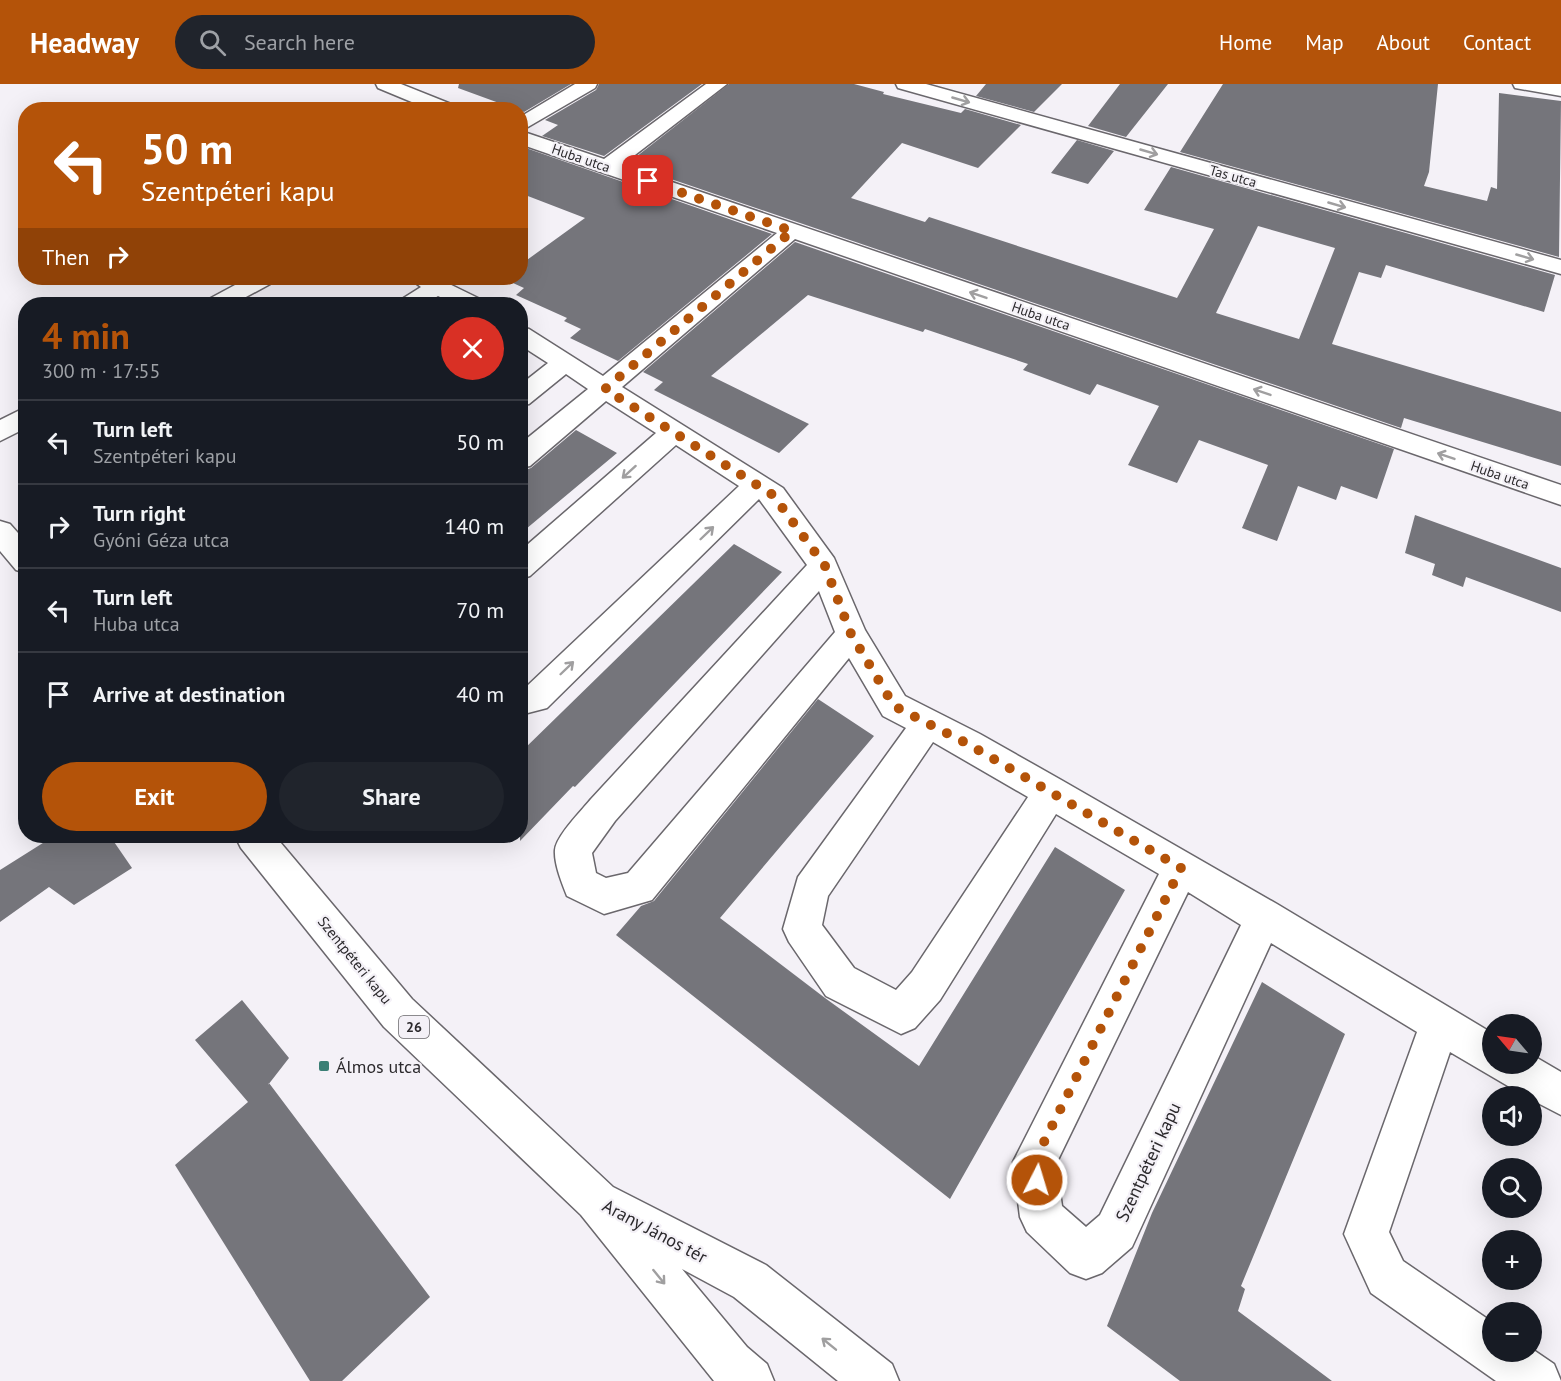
<!DOCTYPE html>
<html lang="en">
<head>
<meta charset="utf-8">
<style>
	:root { --surface:#171b24; --page:#20242c; --text:#f1f3f6; --muted:#9ea1a6; --line:#363941; --accent:#b45309 }
	body { margin:0; font-family:"PT Sans",sans-serif; background:var(--page); color:var(--text); height:100vh; display:flex; flex-direction:column; font-size:22px; white-space:nowrap }
	* { box-sizing:border-box; margin:0 }
	p { font-size:20px; color:var(--muted) }
	.icon { flex:none; width:33px; height:33px; fill:none; stroke:currentColor; stroke-width:2; stroke-linecap:round; stroke-linejoin:round }
	.map { position:relative; flex:1; overflow:hidden }
	.details { position:absolute; left:18px; top:213px; width:510px; height:546px; display:flex; flex-direction:column; background:var(--surface); border-radius:24px; box-shadow:0 6px 24px #0002 }
	.details>* { flex:none }
	.top-card { position:absolute; left:18px; top:18px; width:510px; height:183px; border-radius:24px; box-shadow:0 6px 24px #0002; background:#b45309; color:#fff; overflow:hidden }
	.needle { width:39px; rotate:299deg }
	.buttons { position:absolute; left:1482px; top:930px; display:grid; gap:12px }
	.buttons a { display:grid; place-items:center; width:60px; height:60px; border-radius:50%; background:var(--surface); box-shadow:0 6px 24px #0002; font-size:30px }
	.pin { position:absolute; display:grid; place-items:center; width:51px; height:51px; color:#fff; margin:-26px; border-radius:12px; box-shadow:0 3px 9px #0006 }
	.me { position:absolute; width:66px; margin:-33px; rotate:5deg; stroke-linejoin:round; filter:drop-shadow(0 0 4px #0008) }
	.turn { display:flex; align-items:center; gap:21px; height:126px; padding:0 24px; font-size:27px }
	.turn .icon { width:78px; height:78px; stroke-width:2.5 }
	.turn b { display:block; font-size:42px; line-height:51px }
	.then { display:flex; align-items:center; height:57px; padding:0 24px; background:#0003; gap:12px; font-size:22px }
	.round { display:grid; place-items:center; flex:none; width:63px; height:63px; border-radius:32px; background:var(--page) }
	.summary { display:flex; align-items:center; justify-content:space-between; height:102px; padding:0 24px }
	h1 { font-size:36px; font-weight:700; line-height:45px; color:var(--accent) }
	.cta { display:flex; gap:12px; margin-top:auto; padding:12px 24px }
	.cta a { flex:1; height:69px; border-radius:36px; background:var(--accent); color:#fff; font-size:24px; font-weight:700; line-height:69px; text-align:center }
	.cta a+a { background:var(--page); color:var(--text) }
	ul { padding:0; list-style:none }
	li { display:flex; align-items:center; gap:18px; height:84px; padding:0 24px; border-top:2px solid var(--line) }
	li div { flex:1 }
	li b { display:block; font-size:22px }
	li em { font-style:normal }
	header { display:flex; align-items:center; gap:36px; box-sizing:border-box; height:84px; padding:0 30px; background:var(--accent); color:#fff }
	header strong { font-size:28px }
	nav { display:flex; gap:33px; margin-inline-start:auto; font-size:21px }
	.search { width:420px; height:54px; background:var(--page); display:flex; align-items:center; gap:15px; box-sizing:border-box; padding:0 21px; border-radius:33px; color:var(--muted); font-size:22px }
	.map>svg:first-child { display:block }
	.building { fill:#75757b; fill-rule:evenodd }
	.lines { fill:none; stroke-linecap:round; stroke-linejoin:round }
	.street-casing { stroke:#6a676c; stroke-width:3 }
	.primary-casing { stroke:#6a676c; stroke-width:3 }
	.street { fill:#fff; fill-rule:evenodd }
	.primary { fill:#fff; fill-rule:evenodd }
	.oneway { stroke:#a09fa0 }
	.route { stroke:#b45309; stroke-width:10; stroke-dasharray:0 18 }
	.poi-dot { fill:#3a7f75; stroke:#f4f1f7; stroke-width:2 }
	.labels { text-anchor:middle; dominant-baseline:central; stroke-width:4.5; stroke-linejoin:round; paint-order:stroke }
	.far-street-label { font-size:14px; fill:#2b292c; stroke:#f4f1f7 }
	.shield { fill:#f4f1f7; stroke:#676569; stroke-width:1.5 }
	.shield-label { font-size:14px; font-weight:bold; fill:#2b292c }
	.street-label { font-size:15px; fill:#2b292c; stroke:#f4f1f7 }
	.near-poi-label { font-size:18px; fill:#2b292c; stroke:#f4f1f7; text-anchor:start }
	.near-street-label { font-size:18px; fill:#2b292c; stroke:#f4f1f7 }
</style>
</head>
<body>
<header>
<strong>Headway</strong>
<div class="search"><svg class="icon" aria-label="search" viewBox="0 0 24 24"><circle cx="10" cy="10" r="6"/><path d="M15 15l6 6"/></svg>Search here</div>
<nav><a>Home</a><a>Map</a><a>About</a><a>Contact</a></nav>
</header>
<div class="map">
<svg width="1561" height="1297" viewBox="0 0 1561 1297">
	<rect width="100%" height="100%" fill="#f4f1f7"/>
	<path class="building" d="M459,0H571L524,28L458,4Z
		M599,0H702L604,72L542,52L558,41L545,36L596,6Z
		M729,0H854L884,8L883,10L961,29L965,25L1021,41L978,84L902,59L851,114L925,138L929,133L1177,214L1214,145L1144,126L1171,83L1555,191L1544,228L1386,181L1381,194L1359,188L1332,260L1561,328V382L1404,334L1401,344L627,80ZM1258,142L1335,164L1299,255L1216,229Z
		M986,0H1062L1034,28L976,12Z
		M1120,0H1168L1126,53L1088,42Z
		M1223,0H1438L1429,88L1424,102L1487,117L1491,103L1497,105L1499,9L1561,17L1559,173L1180,68Z
		M1077,56L1114,67L1088,100L1051,89Z
		M523,63L772,150L618,277L570,254L581,245L564,237L567,234L516,211L524,204L502,194H520V181L585,134L520,109V65Z
		M795,158L1394,365L1377,415L1341,402L1336,416L1298,402L1277,457L1242,444L1268,381L1199,356L1177,399L1128,381L1159,322L1097,300L1090,311L1023,286L1028,280L925,245L923,248L808,211L711,292L809,340L779,369L654,306L663,298L643,288Z
		M576,346L617,369L520,450V388L531,384Z
		M1415,431L1561,484V528L1466,493L1463,503L1432,491L1435,480L1405,469Z
		M734,460L782,488L575,703L573,702L520,757V669Z
		M818,615L874,652L720,834L825,914L919,982L1055,763L1125,806L950,1115L616,851L641,822L654,817Z
		M54,752H110L132,784L74,821L49,803L0,838V786Z
		M1262,898L1345,950L1241,1202L1245,1205L1238,1227L1332,1297H1180L1107,1242L1152,1129Z
		M242,916L289,974L268,1001L269,999L430,1213L342,1297H310L175,1081L248,1018L195,956Z"/>
	<g class="lines">
		<g class="street-casing">
			<path id="street" d="M376,0H401L456,22L458,26H431L378,4Z
				M575,0H597L595,4L521,47L604,75L706,0H727L622,81L1561,401V421L795,155L622,303L783,404L834,474L865,546L905,612L980,650L1063,697L1277,820L1492,949V980H1532V971L1561,988V1031L1532,1016V1012H1525L1450,968L1389,1148L1403,1177L1492,1238V1268H1532V1265L1554,1280L1561,1297H1496L1371,1209L1344,1150L1417,948L1271,859L1132,1163L1102,1189L1086,1195L1070,1189L1027,1148L1020,1133L1013,1078L1159,790L1056,730L940,916L915,944L901,950L826,912L789,858L783,845L798,793L906,644L883,632L849,574L652,816L604,830L567,812C562,799 554,780 555,766C556,752 582,726 591,715L807,481L759,415L547,624L520,631V603L527,602L739,402L676,361L530,492L520,495V467L656,349L606,317L530,382L520,384V360L588,305L566,290L529,320L520,322V301L548,279L520,261V243L529,245L603,292L777,149L520,60V33ZM819,507L835,548L628,789L606,794L596,789L592,769L615,737ZM933,658L1028,713L912,888L896,906L854,884L822,841L828,812ZM1188,808L1241,841L1100,1131L1086,1143L1062,1122L1056,1080Z
				M896,0H926L1561,176V190L898,4Z
				M1513,0H1561V12L1515,4Z
				M248,194H275L272,199L233,220H205L209,215Z
				M409,194H437L480,215L484,220H455L438,212L425,220H399L402,215L421,203Z
				M26,323V344L0,357V336Z"/>
		</g>
		<g class="primary-casing">
			<path id="primary" d="M0,437L10,440L26,458V489L16,486L0,467Z
				M235,752H275L412,915L613,1103L766,1181L892,1280L899,1297H838L734,1213L682,1185L747,1263L767,1280L774,1297H714L581,1131L384,943L241,764Z"/>
		</g>
		<use href="#street" class="street"/>
		<use href="#primary" class="primary"/>
	</g>
	<defs><path id="oneway-shaft" d="M-6 0H5M1.5-3L5.5 0L1.5 3" fill="none" stroke-width="1.6" stroke-linecap="round" stroke-linejoin="round" transform="scale(1.5)"/></defs>
	<g class="oneway">
		<use href="#oneway-shaft" transform="translate(961 16) rotate(16)"/>
		<use href="#oneway-shaft" transform="translate(1149 68) rotate(16)"/>
		<use href="#oneway-shaft" transform="translate(1337 121) rotate(16)"/>
		<use href="#oneway-shaft" transform="translate(1525 173) rotate(16)"/>
		<use href="#oneway-shaft" transform="translate(978 211) rotate(-161)"/>
		<use href="#oneway-shaft" transform="translate(1262 308) rotate(-161)"/>
		<use href="#oneway-shaft" transform="translate(1446 372) rotate(-161)"/>
		<use href="#oneway-shaft" transform="translate(629 388) rotate(138)"/>
		<use href="#oneway-shaft" transform="translate(707 449) rotate(-44)"/>
		<use href="#oneway-shaft" transform="translate(567 584) rotate(-44)"/>
		<use href="#oneway-shaft" transform="translate(659 1193) rotate(51)"/>
		<use href="#oneway-shaft" transform="translate(829 1260) rotate(-141)"/>
	</g>
	<g class="lines">
		<path class="route" d="M648,97L792,147L605,305L773,411L825,482L851,550L894,622L968,660L1181,784L1034,1078L1037,1096"/>
	</g>
	<rect class="poi-dot" x="318" y="976" width="12" height="12" rx="3"/>
	<g class="labels">
		<g class="far-street-label">
			<text transform="translate(581 74) rotate(19)">Huba utca</text>
			<text transform="translate(1233 92) rotate(16)">Tas utca</text>
			<text transform="translate(1041 232) rotate(19)">Huba utca</text>
			<text transform="translate(1500 391) rotate(19)">Huba utca</text>
		</g>
		<rect class="shield" x="399" y="932" width="30" height="22" rx="4.5"/>
		<g class="shield-label">
			<text x="414" y="943">26</text>
		</g>
		<g class="street-label">
			<text transform="translate(355 876) rotate(51)">Szentpéteri kapu</text>
		</g>
		<g class="near-poi-label">
			<text x="336" y="982">Álmos utca</text>
		</g>
		<g class="near-street-label">
			<text transform="translate(1148 1078) rotate(-65)">Szentpéteri kapu</text>
			<text transform="translate(655 1147) rotate(28)">Arany János tér</text>
		</g>
	</g>
</svg>
<div class="buttons">
<a><svg class="needle" viewBox="-14 -14 28 28"><path d="M0-13l5 13h-10z" fill="#e53935"/><path d="M0 13l5-13h-10z" fill="#9ea1a6"/></svg></a>
<a><svg class="icon" aria-label="sound" viewBox="0 0 24 24"><path d="M4 9h4l5-4v14l-5-4H4zM17 9q2 3 0 6"/></svg></a>
<a><svg class="icon" aria-label="search" viewBox="0 0 24 24"><circle cx="10" cy="10" r="6"/><path d="M15 15l6 6"/></svg></a>
<a>+</a>
<a>−</a>
</div>
<div class="pin" style="left:648px;top:97px;background:#d93025"><svg class="icon" aria-label="arrive" viewBox="0 0 24 24"><path d="M6 21V4h12l-3 4 3 4H6"/></svg></div>
<svg class="me" style="left:1037px;top:1096px" viewBox="-20 -20 40 40"><circle r="17" fill="#b45309" stroke="#fff" stroke-width="3"/><path d="M0-11L8 9 0 5-8 9z" fill="#fff"/></svg>
<div class="top-card">
<div class="turn"><svg class="icon" aria-label="left" viewBox="0 0 24 24"><path d="M17 20v-9H6M10 6l-5 5 5 5"/></svg><div><b>50 m</b>Szentpéteri kapu</div></div>
<div class="then">Then<svg class="icon" aria-label="right" viewBox="0 0 24 24"><path d="M7 20v-9h11M14 6l5 5-5 5"/></svg></div>
</div>
<section class="details">
<div class="summary"><div><h1>4 min</h1><p>300 m · 17:55</p></div><a class="round" style="background:#d93025;color:#fff"><svg class="icon" aria-label="close" viewBox="0 0 24 24"><path d="M6 6l12 12M18 6L6 18"/></svg></a></div>
<ul>
<li><svg class="icon" aria-label="left" viewBox="0 0 24 24"><path d="M17 20v-9H6M10 6l-5 5 5 5"/></svg><div><b>Turn left</b><p>Szentpéteri kapu</p></div><em>50 m</em></li>
<li><svg class="icon" aria-label="right" viewBox="0 0 24 24"><path d="M7 20v-9h11M14 6l5 5-5 5"/></svg><div><b>Turn right</b><p>Gyóni Géza utca</p></div><em>140 m</em></li>
<li><svg class="icon" aria-label="left" viewBox="0 0 24 24"><path d="M17 20v-9H6M10 6l-5 5 5 5"/></svg><div><b>Turn left</b><p>Huba utca</p></div><em>70 m</em></li>
<li><svg class="icon" aria-label="arrive" viewBox="0 0 24 24"><path d="M6 21V4h12l-3 4 3 4H6"/></svg><div><b>Arrive at destination</b></div><em>40 m</em></li>
</ul>
<div class="cta"><a>Exit</a><a>Share</a></div>
</section>
</div>
</body>
</html>
